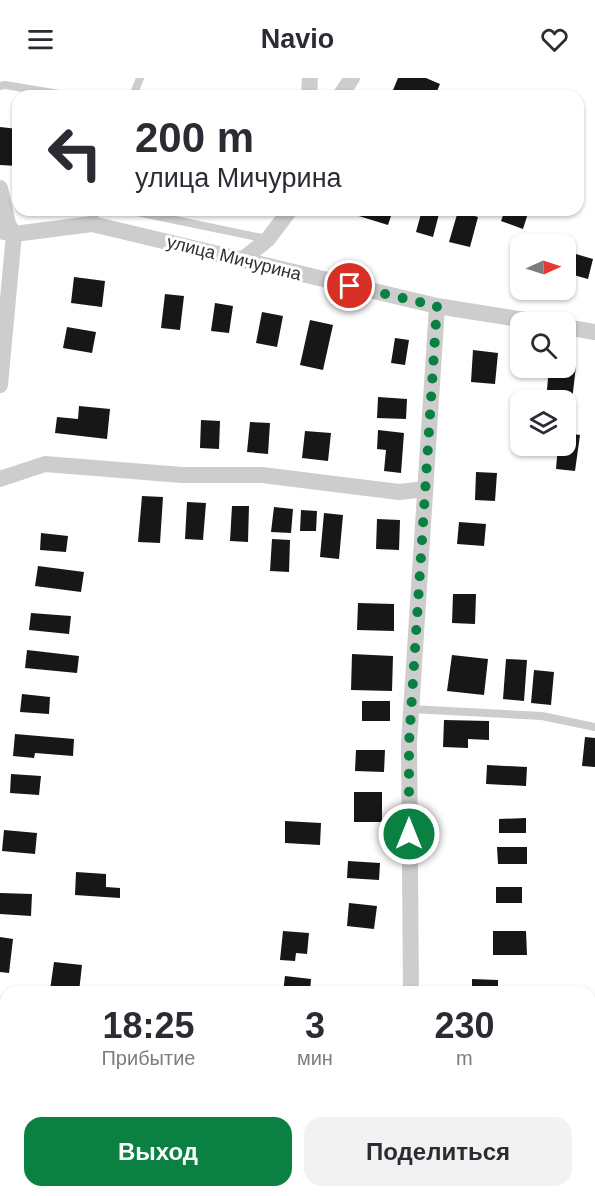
<!DOCTYPE html>
<html lang="ru">
<head>
<meta charset="utf-8">
<style>
	:root { --surface:#fff; --page:#f2f2f3; --text:#2b2b33; --muted:#7c7c81; --accent:#0b8043 }
	body { margin:0; font-family:Helvetica,sans-serif; background:var(--page); color:var(--text); height:100vh; display:flex; flex-direction:column; font-size:22px; white-space:nowrap }
	* { box-sizing:border-box; margin:0 }
	p { font-size:20px; color:var(--muted) }
	.icon { flex:none; width:33px; height:33px; fill:none; stroke:currentColor; stroke-width:2; stroke-linecap:round; stroke-linejoin:round }
	.map { position:relative; flex:1; overflow:hidden }
	.sheet { position:absolute; left:0px; top:908px; width:596px; height:212px; display:flex; flex-direction:column; background:var(--surface); border-radius:18px 18px 0 0; box-shadow:0 2px 4px #0004 }
	.sheet>* { flex:none }
	.banner { position:absolute; left:12px; top:12px; width:572px; height:126px; border-radius:18px; box-shadow:0 2px 4px #0004; background:#fff; color:var(--text); overflow:hidden }
	.needle { width:39px; rotate:87deg }
	.fabs { position:absolute; left:510px; top:156px; display:grid; gap:12px }
	.fabs a { display:grid; place-items:center; width:66px; height:66px; border-radius:12px; background:var(--surface); box-shadow:0 2px 4px #0004; font-size:30px }
	.pin { position:absolute; display:grid; place-items:center; width:51px; height:51px; color:#fff; margin:-26px; border:3px solid #fff; border-radius:50%; box-shadow:0 2px 6px #0007 }
	.me { position:absolute; width:66px; margin:-33px; rotate:0deg; stroke-linejoin:round; filter:drop-shadow(0 0 4px #0008) }
	.turn { display:flex; align-items:center; gap:21px; height:126px; padding:0 24px; font-size:27px }
	.turn .icon { width:78px; height:78px; stroke-width:2.5 }
	.turn b { display:block; font-size:42px; line-height:51px }
	.eta { display:flex; justify-content:space-evenly; align-items:center; height:102px; text-align:center }
	.eta b { font-size:36px; font-weight:700; line-height:42px }
	.action { display:flex; gap:12px; margin-top:auto; padding:12px 24px }
	.action a { flex:1; height:69px; border-radius:18px; background:var(--accent); color:#fff; font-size:24px; font-weight:700; line-height:69px; text-align:center }
	.action a+a { background:var(--page); color:var(--text) }
	header { display:flex; justify-content:space-between; align-items:center; height:78px; padding:0 24px; background:var(--surface); font-size:27px; font-weight:700 }
	.map>svg:first-child { display:block }
	.building { fill:#171717 }
	.lines { fill:none; stroke-linecap:round; stroke-linejoin:round }
	.service { stroke:#cdcdcd; stroke-width:8 }
	.minor { stroke:#cdcdcd; stroke-width:16 }
	.route { stroke:#0b8043; stroke-width:10; stroke-dasharray:0 18 }
	.labels { text-anchor:middle; dominant-baseline:central; stroke-width:6; stroke-linejoin:round; paint-order:stroke }
	.street-label { font-size:18px; fill:#303030; stroke:#fff }
</style>
</head>
<body>
<header><svg class="icon" aria-label="menu" viewBox="0 0 24 24"><path d="M4 6h16M4 12h16M4 18h16"/></svg>Navio<svg class="icon" aria-label="heart" viewBox="0 0 24 24"><path d="M12 20l-8-8c-3-5 5-10 8-4 3-6 11-1 8 4z"/></svg></header>
<div class="map">
<svg width="595" height="1118" viewBox="0 0 595 1118">
	<rect width="100%" height="100%" fill="#fff"/>
	<path class="building" d="M398,0H426L440,6L435,18H408L393,12Z
		M0,49L18,51V88L0,87Z
		M350,132H393L388,147L349,135Z
		M422,132H440L433,159L416,154Z
		M505,132H529L523,151L501,143Z
		M458,133L478,139L470,169L449,164Z
		M569,174L593,181L588,201L566,195Z
		M74,199L105,203L102,229L71,225Z
		M165,216L184,218L180,252L161,250Z
		M215,225L233,228L229,255L211,253Z
		M262,234L283,238L277,269L256,265Z
		M310,242L333,247L323,292L300,287Z
		M67,249L96,254L92,275L63,270Z
		M395,260L409,262L405,287L391,285Z
		M473,272L498,275L495,306L471,304Z
		M566,287L576,288L570,340H566V322H546L549,290H566Z
		M378,319L407,321L406,341L377,340Z
		M79,328L110,331L107,361L55,355L57,339L78,341Z
		M201,342L220,343L219,371L200,370Z
		M250,344L270,345L268,376L247,374Z
		M378,352L404,355L401,395L384,393L386,372L377,371Z
		M305,353L331,355L328,383L302,380Z
		M566,355L580,357L575,393L556,391L558,368H566Z
		M476,394L497,395L495,423L475,422Z
		M142,418L163,419L160,465L138,464Z
		M187,424L206,425L203,462L185,461Z
		M232,428H249L248,464L230,463Z
		M274,429L293,431L291,455L271,454Z
		M301,432L317,433L316,453H300Z
		M324,435L343,437L339,481L320,479Z
		M377,441L400,442L399,472L376,471Z
		M459,444L486,446L484,468L457,466Z
		M41,455L68,458L66,474L40,472Z
		M272,461L290,462L289,494L270,493Z
		M38,488L84,494L81,514L35,508Z
		M453,516H476L475,546L452,545Z
		M358,525L394,526V553L357,552Z
		M31,535L71,538L69,556L29,552Z
		M27,572L79,578L77,595L25,590Z
		M352,576L393,578L392,613L351,612Z
		M452,577L488,581L484,617L447,613Z
		M506,581L527,582L524,623L503,621Z
		M534,592L554,594L551,627L531,625Z
		M22,616L50,619L49,636L20,634Z
		M362,623H390V643H362Z
		M444,642L489,643V662L468,661V670L443,669Z
		M15,656L74,661L73,678L35,675L34,680L13,678Z
		M585,659L595,660V689L582,688Z
		M356,672H385L384,694L355,693Z
		M487,687L527,689L526,708L486,706Z
		M11,696L41,698L39,717L10,715Z
		M354,714H382V744H354Z
		M526,740V755H499V741Z
		M285,743L321,745L320,767L285,765Z
		M4,752L37,755L35,776L2,773Z
		M497,769H527V786H498Z
		M348,783L380,785L379,802L347,800Z
		M76,794L106,796V809L120,810V820L75,817Z
		M496,809H522V825H496Z
		M0,815L32,816L31,838L0,836Z
		M349,825L377,828L374,851L347,848Z
		M283,853L309,855L307,876L296,875L295,883L280,882Z
		M493,853H526L527,877H493Z
		M0,859L13,861L9,895L0,894Z
		M54,884L82,887L79,914L50,912Z
		M285,898L311,901L310,914H283Z
		M472,901L498,902V914H472Z
		M0,935L6,936V960L0,959Z
		M0,970L6,971V992H0Z
		M0,1056H6V1075H0Z
		M167,1113H204L203,1118H166Z"/>
	<g class="lines">
		<path class="service" d="M0,8L5,7L71,18
			M133,18L140,0
			M127,132L267,161
			M92,146L96,132
			M411,631L542,638L595,649"/>
		<path class="minor" d="M309,18L310,0
			M340,18L352,0
			M0,110L8,146L14,156L0,307
			M0,153L14,156L92,146L437,228L538,244
			M242,182L268,161L290,132
			M566,249L595,254
			M0,401L45,386L182,397H262L399,414L425,411
			M411,914L409,665L437,228
			M0,1026H6
			M590,1084H595
			M407,1118V1113"/>
	</g>
	<g class="lines">
		<path class="route" d="M350,208L437,228L409,665V756"/>
	</g>
	<g class="labels">
		<g class="street-label">
			<text transform="translate(234 180) rotate(14)">улица Мичурина</text>
		</g>
	</g>
</svg>
<div class="fabs">
<a><svg class="needle" viewBox="-14 -14 28 28"><path d="M0-13l5 13h-10z" fill="#e53935"/><path d="M0 13l5-13h-10z" fill="#7c7c81"/></svg></a>
<a><svg class="icon" aria-label="search" viewBox="0 0 24 24"><circle cx="10" cy="10" r="6"/><path d="M15 15l6 6"/></svg></a>
<a><svg class="icon" aria-label="layers" viewBox="0 0 24 24"><path d="M12 4l9 5-9 5-9-5zM3 14l9 5 9-5"/></svg></a>
</div>
<div class="pin" style="left:350px;top:208px;background:#d93025"><svg class="icon" aria-label="arrive" viewBox="0 0 24 24"><path d="M6 21V4h12l-3 4 3 4H6"/></svg></div>
<svg class="me" style="left:409px;top:756px" viewBox="-20 -20 40 40"><circle r="17" fill="#0b8043" stroke="#fff" stroke-width="3"/><path d="M0-11L8 9 0 5-8 9z" fill="#fff"/></svg>
<div class="banner">
<div class="turn"><svg class="icon" aria-label="left" viewBox="0 0 24 24"><path d="M17 20v-9H6M10 6l-5 5 5 5"/></svg><div><b>200 m</b>улица Мичурина</div></div>
</div>
<section class="sheet">
<div class="eta">
<div><b>18:25</b><p>Прибытие</p></div>
<div><b>3</b><p>мин</p></div>
<div><b>230</b><p>m</p></div>
</div>
<div class="action"><a>Выход</a><a>Поделиться</a></div>
</section>
</div>
</body>
</html>
